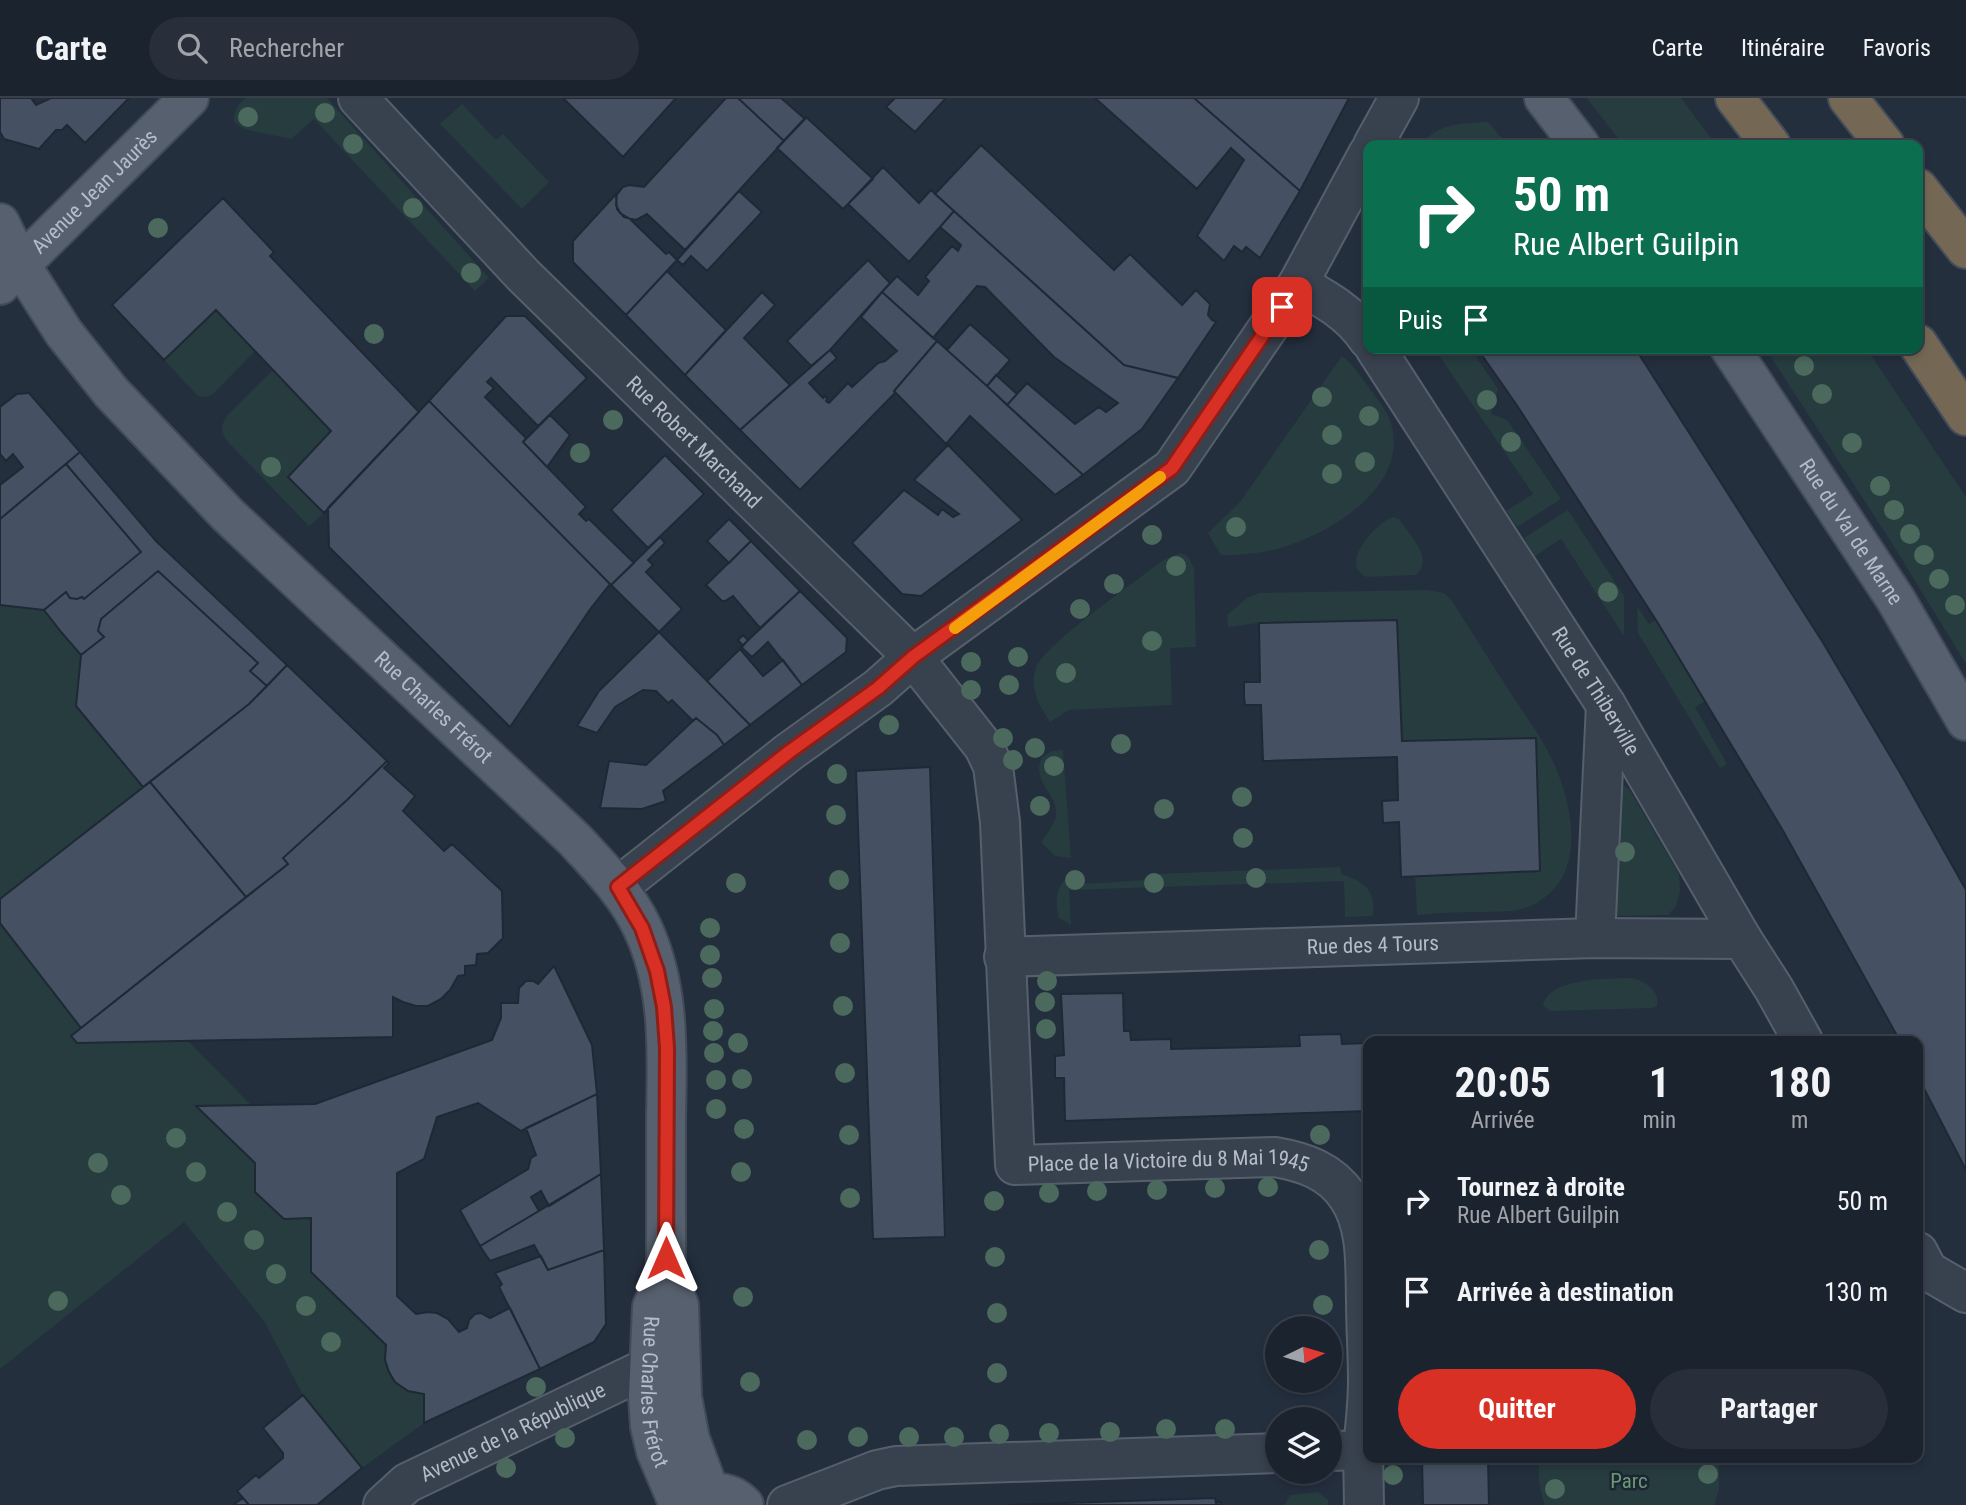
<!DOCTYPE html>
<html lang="fr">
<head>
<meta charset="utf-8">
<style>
	:root { --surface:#1b232e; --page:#282f3a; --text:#f1f3f6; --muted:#a0a4aa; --line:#39404a; --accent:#d93025 }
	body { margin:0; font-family:"Roboto Condensed",sans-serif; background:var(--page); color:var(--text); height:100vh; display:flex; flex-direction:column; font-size:26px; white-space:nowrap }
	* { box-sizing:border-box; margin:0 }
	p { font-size:23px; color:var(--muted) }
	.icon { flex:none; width:38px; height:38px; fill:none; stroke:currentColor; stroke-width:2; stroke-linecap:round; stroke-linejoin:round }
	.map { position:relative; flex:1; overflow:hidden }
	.details { position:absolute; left:1363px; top:938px; width:560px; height:427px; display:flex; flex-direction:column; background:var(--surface); border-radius:14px; box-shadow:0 4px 10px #0003,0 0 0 2px var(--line) }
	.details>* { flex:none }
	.guide { position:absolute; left:1363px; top:42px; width:560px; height:214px; border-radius:14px; box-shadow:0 4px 10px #0003,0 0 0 2px var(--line); background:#0b6e4f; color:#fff; overflow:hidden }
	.needle { width:46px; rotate:85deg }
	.tools { position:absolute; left:1265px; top:1218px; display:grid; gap:14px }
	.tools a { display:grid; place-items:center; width:77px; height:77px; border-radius:50%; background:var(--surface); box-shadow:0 4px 10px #0003,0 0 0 2px var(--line); font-size:35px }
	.pin { position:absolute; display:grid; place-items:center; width:60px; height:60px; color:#fff; margin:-30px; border-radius:14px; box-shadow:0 4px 10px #0006 }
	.me { position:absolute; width:77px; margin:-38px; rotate:0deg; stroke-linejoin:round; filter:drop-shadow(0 0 5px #0008) }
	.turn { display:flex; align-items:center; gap:24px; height:147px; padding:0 35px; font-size:32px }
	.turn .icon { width:91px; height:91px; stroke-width:2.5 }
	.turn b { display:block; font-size:49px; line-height:60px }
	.then { display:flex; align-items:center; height:66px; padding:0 35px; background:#0003; gap:14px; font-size:26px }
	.eta { display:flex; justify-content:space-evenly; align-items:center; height:119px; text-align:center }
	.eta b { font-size:42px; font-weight:700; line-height:49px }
	.primary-button { display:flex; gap:14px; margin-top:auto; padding:14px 35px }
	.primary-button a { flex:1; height:80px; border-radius:42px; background:var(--accent); color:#fff; font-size:28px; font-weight:700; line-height:80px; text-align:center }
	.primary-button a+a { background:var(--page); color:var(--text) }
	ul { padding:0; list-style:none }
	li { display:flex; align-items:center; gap:21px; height:91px; padding:0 35px }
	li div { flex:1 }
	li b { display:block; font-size:26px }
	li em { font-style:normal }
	header { display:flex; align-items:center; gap:42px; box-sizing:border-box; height:98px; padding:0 35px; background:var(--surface); border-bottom:2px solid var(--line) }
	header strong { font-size:33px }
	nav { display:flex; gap:38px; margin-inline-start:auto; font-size:24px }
	.search { width:490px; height:63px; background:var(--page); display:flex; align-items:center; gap:18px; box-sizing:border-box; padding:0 24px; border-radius:38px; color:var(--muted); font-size:26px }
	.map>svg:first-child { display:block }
	.green { fill:#263c3f }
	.building { fill:#455162; stroke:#1f2835; stroke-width:2 }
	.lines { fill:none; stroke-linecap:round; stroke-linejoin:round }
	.minor-casing { stroke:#565f6c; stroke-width:42 }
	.major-casing { stroke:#414a57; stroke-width:42 }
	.highway-casing { stroke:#434c59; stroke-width:42 }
	.minor { stroke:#38414e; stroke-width:38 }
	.major { stroke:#56606e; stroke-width:38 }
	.highway { stroke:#746855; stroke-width:38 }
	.tree { fill:#4b6a5d }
	.route-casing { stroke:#8d1f18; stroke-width:18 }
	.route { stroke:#d93025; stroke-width:12 }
	.slow { stroke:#f59e0b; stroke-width:12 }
	.labels { text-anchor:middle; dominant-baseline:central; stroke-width:5; stroke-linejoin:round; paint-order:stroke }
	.street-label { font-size:21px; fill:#b4bcc9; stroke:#1d2633 }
	.park-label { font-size:21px; fill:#6b9a76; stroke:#1d2633 }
</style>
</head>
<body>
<header>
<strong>Carte</strong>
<div class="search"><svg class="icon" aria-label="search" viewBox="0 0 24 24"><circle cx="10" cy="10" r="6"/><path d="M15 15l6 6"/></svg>Rechercher</div>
<nav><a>Carte</a><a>Itinéraire</a><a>Favoris</a></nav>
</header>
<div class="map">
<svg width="1966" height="1407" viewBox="0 0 1966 1407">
	<rect width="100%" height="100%" fill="#242f3e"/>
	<path class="green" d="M246,0H327L489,180L475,193L314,21L291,41L244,31L234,24C234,12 237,7 246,0Z
		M1587,0H1681L1716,47H1623Z
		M462,6L496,42L503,36L549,84L522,111L440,26Z
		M1488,24L1508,47H1421C1438,24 1462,26 1488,24Z
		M216,212L255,253L213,296L206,299L198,298L164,262Z
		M1434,250H1470L1498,291L1491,316L1507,322L1561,401L1517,429L1506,413L1533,396Z
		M1765,250H1866L1966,399V566L1890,442Z
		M1342,258C1355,269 1363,282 1373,295C1379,304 1386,312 1390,322C1411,384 1339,430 1290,447C1267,455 1245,457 1221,457L1208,435L1240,404Z
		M273,272L331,333L289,379L324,415L309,428L227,343C221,334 220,328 227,318Z
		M1568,412L1624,498V538L1561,441L1535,458L1524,440Z
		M1393,419L1399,421C1409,436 1436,463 1415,477L1367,479C1337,468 1376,424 1393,419Z
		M1180,455C1189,457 1190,462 1194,471L1196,549L1170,550L1172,607L1069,612L1050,624C1039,607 1029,591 1036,570C1043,547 1138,482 1162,463Z
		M1427,492L1444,495L1452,503C1470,531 1488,560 1506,588C1524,616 1546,644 1558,675C1576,722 1584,786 1528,809C1513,815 1496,813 1481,814C1459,814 1438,815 1417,817L1415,778L1540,773L1536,640L1402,643L1396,522L1259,525L1228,529L1227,517L1247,500L1259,495Z
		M0,507L44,512L81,557L76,609L143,689L0,801Z
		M1637,508L1649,526L1656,522L1705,603L1695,609L1727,666L1720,670L1638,535Z
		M1063,652L1071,760L1055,758L1041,744C1046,737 1054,727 1056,719C1059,694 1032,688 1041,660L1052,653Z
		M1620,685L1629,691L1679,776L1680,793L1676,808L1668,817L1617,818L1613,813Z
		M1340,769L1342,776C1365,785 1376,791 1373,818L1345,819L1344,783L1069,792L1071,827L1059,820C1055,803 1055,786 1072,777L1080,786L1149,782L1154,776Z
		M0,825L81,930L71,938L77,945L188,943L252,1008L196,1009L255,1065V1094L284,1121L311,1120V1174L386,1247C380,1276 398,1291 424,1296V1325L362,1370L303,1297L264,1223L184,1124L0,1271Z
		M1631,880C1644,882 1661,893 1657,908L1652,910L1549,913L1543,907C1550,879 1608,881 1631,880Z
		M1540,1360H1719V1392L1714,1407H1545C1539,1392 1537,1375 1540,1360Z
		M1318,1394L1328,1402V1407H1285L1290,1397Z"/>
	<path class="building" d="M0,0H31L36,7L51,0H129L85,45L67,27L62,32H56L39,51L4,41L0,34Z
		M563,0H676L623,59Z
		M726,0H738L784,43L685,152L647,116L636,122L624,119L617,111L616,98L623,89L629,87L644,89Z
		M738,0H781L805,21L784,43Z
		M895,0H946L915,34L886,9Z
		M1095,0H1194L1300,93L1260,160L1246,149L1242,154L1234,148L1224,163L1197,138L1244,62L1231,50L1197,91Z
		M1194,0H1349L1300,93Z
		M806,19L873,81L843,111L777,50Z
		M981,47L1114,172L1130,156L1182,207L1196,192L1210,206L1208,217L1212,222L1216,224L1178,280L1124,267L935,96Z
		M883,69L919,105L931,92L954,113L909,164L848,106Z
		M739,93L762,114L707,173L691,158L683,167L677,162Z
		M617,95L616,107L620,115L630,121L666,156L669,154L677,162L626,217L573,164V143Z
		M223,100L274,154L270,158L419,314L324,415L288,379L331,333L216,212L164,262L112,207Z
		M954,113L1124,267L1178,280L1142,331L1083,377L1007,307L1027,285L1075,326L1099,309L1106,314L1118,305L1054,259L985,189L977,188L933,240L882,194L897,178L918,197L929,183L925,179L952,148L958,153L961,147L940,129Z
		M868,162L890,185L830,252L811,268L787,243Z
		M667,173L726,232L685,277L626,217Z
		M762,194L775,207L744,240L790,287L740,332L685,277Z
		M882,194L937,243L894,293L895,295L800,392L740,332L830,252L837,260L809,285L823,300L825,298L827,300L826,303L829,305L848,285L852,289L878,265L885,263L897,253L861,219Z
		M506,218H525L587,280L538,328L491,280L487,284L494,290L485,299L526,340L523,344L586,409L579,416L586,423L589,421L634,465L611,487L429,303Z
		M970,226L1010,262L987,288L947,252Z
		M937,243L987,288L1083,377L1055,397L970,318L946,346L894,293Z
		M1477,250H1635L1822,543L1902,678L1966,792V1072L1918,979V943H1900L1782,731L1656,522L1516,306Z
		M996,277L1017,296L1007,307L987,288Z
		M29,295L80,354L0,421V387L23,369L13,356L6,363L0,356V309L17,296Z
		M429,303L610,486L591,510L510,629L329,449L328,410Z
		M550,317L570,337L547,369L523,344Z
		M948,347L1022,422L921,498L902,496L852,445L904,392L938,417L942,411L953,419L959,416L914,382Z
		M80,354L156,443L287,567L267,588L250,573L258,565L158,473L101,521L98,533L104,539L81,557L62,535L44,512L66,494L70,500L77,501L82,499L84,501L141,454L66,366Z
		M665,357L704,396L648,450L611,412Z
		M66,366L141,454L84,501L82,499L77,501L70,500L66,494L44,512L0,507V421Z
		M729,421L751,443L729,465L707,443Z
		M660,439L665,445L648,462L653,467L646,474L682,511L659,534L611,487Z
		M751,443L800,493L760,530L733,498L725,503H722L706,487Z
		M158,473L258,565L250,573L267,588L249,606L143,689L76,608L81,557L104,539L98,533L101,521Z
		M800,493L847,540L846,554L802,587L768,544L752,559L741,549Z
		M1397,522L1402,643L1536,640L1540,773L1401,779L1399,724L1383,725L1382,703L1398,702L1397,659L1263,663L1261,607H1245L1244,598V584H1260L1259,525Z
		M659,534L750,627L724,647L717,637L696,620L693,623L672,602L668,605L656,593L643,592L615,609L597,635L577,628L599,593Z
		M743,537L748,542L743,548L738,542Z
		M740,551L763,578L783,562L802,587L750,627L707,583Z
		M287,567L387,663L347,702L283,760L288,766L246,799L150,684L249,606Z
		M696,620L717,637L724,647L663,693L666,703L642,711L600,710L609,663L646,667Z
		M387,663L389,665L384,670L415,698L403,713L444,753L452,746L502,793L503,840L488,855L477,856L476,867L465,868V877L458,878L450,892L441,901L428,908H416L403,904L393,899V939L77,945L71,938L288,766L283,760L347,702Z
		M930,669L945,1139L873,1141L856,673Z
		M150,684L246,799L81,930L0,825V801Z
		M554,868L592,947L597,996L521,1033L478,1005L437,1019L424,1061L397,1075V1198L416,1216L428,1214L437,1215L448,1221L459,1234L467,1230L469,1222L475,1216L481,1215L490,1220L510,1210L540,1271L424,1325V1296L408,1293L395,1284L389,1274L385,1262L386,1247L311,1174V1120L284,1121L255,1094V1065L196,1008L315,1006L492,942L501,920V905H518L519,890L526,883H533L538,886Z
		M1123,895L1124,933H1130L1131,942L1171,941V951L1300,948L1299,937L1341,936L1342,946L1368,945V1013L1065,1023L1064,980H1055V958L1064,957L1061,896Z
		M597,996L601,1076L549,1108L541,1093L531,1099L539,1113L480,1148L460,1112L528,1071L531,1060L536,1057L526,1030Z
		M601,1076L604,1152L548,1172L534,1147L490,1163L480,1148Z
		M604,1152L606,1226L594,1244L540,1271L499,1189L502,1186L495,1175L541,1158L548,1172Z
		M303,1297L362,1370L317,1407H249L237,1393L256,1377L259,1380L283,1360V1355L263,1330Z
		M1422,1360H1488L1489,1407H1423Z
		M243,1400L249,1407H233Z
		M1215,1400L1216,1405L1221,1404V1407H1007Z"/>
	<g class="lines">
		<g class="minor-casing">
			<g id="minor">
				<path id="s1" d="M358,0L523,177L913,559L984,649L993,668L1000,724L1015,1067L1275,1059C1304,1064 1331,1073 1348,1099C1368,1129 1365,1168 1366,1203C1366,1229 1368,1256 1368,1283C1368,1306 1365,1329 1363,1352L1330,1353"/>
				<path d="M1373,47L1399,0"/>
				<path d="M1298,186C1325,201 1351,215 1368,241"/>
				<path id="s2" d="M1375,250L1606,607L1742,841L1774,891L1803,943"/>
				<path d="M618,789L789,654L878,590L913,559L1172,370L1298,186L1368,56"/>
				<path d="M1595,840L1606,607"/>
				<path id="s3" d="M1004,859L1595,840L1742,841"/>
				<path d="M1918,1154L1928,1173L1966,1195"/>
				<path d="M1363,1352L1364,1407"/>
				<path id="s4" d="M383,1407L407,1385L649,1269"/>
				<path d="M787,1407L877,1372L896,1368L1278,1355"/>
			</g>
		</g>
		<g class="major-casing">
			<g id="major">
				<path d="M1544,0L1580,47"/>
				<path id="s5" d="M0,125L20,166L64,235L111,294L228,417L574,741C600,769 626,795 642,829C671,889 667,958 666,1023C666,1074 666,1126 666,1177L652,1209L648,1298L650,1328L656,1353L679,1407"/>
				<path id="s6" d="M0,187L189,0"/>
				<path id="s7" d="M1730,250L1896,502L1966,623"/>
				<path d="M666,1177L679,1207L682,1299L690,1341L710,1395"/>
				<path d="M690,1406C706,1391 729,1391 744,1407"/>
			</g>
		</g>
		<g class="highway-casing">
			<path id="highway" d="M1735,0L1771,47
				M1848,0L1885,47
				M1918,90L1966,151
				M1918,246L1966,318"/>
		</g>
		<use href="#minor" class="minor"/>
		<use href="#major" class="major"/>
		<use href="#highway" class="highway"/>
	</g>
	<g class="tree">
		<circle cx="325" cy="15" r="10"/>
		<circle cx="248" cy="19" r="10"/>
		<circle cx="353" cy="46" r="10"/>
		<circle cx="413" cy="110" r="10"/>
		<circle cx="158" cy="130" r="10"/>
		<circle cx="471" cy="175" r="10"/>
		<circle cx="374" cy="236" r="10"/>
		<circle cx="1804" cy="268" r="10"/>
		<circle cx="1822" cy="296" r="10"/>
		<circle cx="1322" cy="299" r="10"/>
		<circle cx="1487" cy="302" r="10"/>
		<circle cx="1369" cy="318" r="10"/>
		<circle cx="613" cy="322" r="10"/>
		<circle cx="1332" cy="337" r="10"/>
		<circle cx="1511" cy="344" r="10"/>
		<circle cx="1852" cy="345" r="10"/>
		<circle cx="580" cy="355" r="10"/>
		<circle cx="1365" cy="364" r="10"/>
		<circle cx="271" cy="369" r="10"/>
		<circle cx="1332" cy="376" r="10"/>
		<circle cx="1880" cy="388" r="10"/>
		<circle cx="1894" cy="412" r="10"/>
		<circle cx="1236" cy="429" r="10"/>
		<circle cx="1910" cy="436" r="10"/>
		<circle cx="1152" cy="437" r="10"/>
		<circle cx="1924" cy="457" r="10"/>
		<circle cx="1176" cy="468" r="10"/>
		<circle cx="1939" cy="481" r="10"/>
		<circle cx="1114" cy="486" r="10"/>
		<circle cx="1608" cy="494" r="10"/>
		<circle cx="1955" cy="507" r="10"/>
		<circle cx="1080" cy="511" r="10"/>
		<circle cx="1152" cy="543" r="10"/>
		<circle cx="1018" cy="559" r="10"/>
		<circle cx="971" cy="564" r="10"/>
		<circle cx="1066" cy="575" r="10"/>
		<circle cx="1009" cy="587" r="10"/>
		<circle cx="971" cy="592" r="10"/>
		<circle cx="889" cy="627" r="10"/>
		<circle cx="1003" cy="640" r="10"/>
		<circle cx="1121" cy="646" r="10"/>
		<circle cx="1035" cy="650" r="10"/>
		<circle cx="1013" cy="662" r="10"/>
		<circle cx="1054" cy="668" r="10"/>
		<circle cx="837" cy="676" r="10"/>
		<circle cx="1242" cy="699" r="10"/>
		<circle cx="1040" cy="708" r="10"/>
		<circle cx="1164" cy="711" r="10"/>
		<circle cx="836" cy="717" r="10"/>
		<circle cx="1243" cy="740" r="10"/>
		<circle cx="1625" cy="754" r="10"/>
		<circle cx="1256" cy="780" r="10"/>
		<circle cx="839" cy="782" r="10"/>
		<circle cx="1075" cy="782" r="10"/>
		<circle cx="736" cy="785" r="10"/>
		<circle cx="1154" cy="785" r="10"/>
		<circle cx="710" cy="830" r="10"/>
		<circle cx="840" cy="845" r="10"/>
		<circle cx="710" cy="857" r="10"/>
		<circle cx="712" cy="880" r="10"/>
		<circle cx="1047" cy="883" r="10"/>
		<circle cx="1045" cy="904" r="10"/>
		<circle cx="843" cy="908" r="10"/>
		<circle cx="714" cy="911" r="10"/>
		<circle cx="1046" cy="931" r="10"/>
		<circle cx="713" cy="933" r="10"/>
		<circle cx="738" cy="945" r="10"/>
		<circle cx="714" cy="955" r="10"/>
		<circle cx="845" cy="975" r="10"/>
		<circle cx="742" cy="981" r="10"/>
		<circle cx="716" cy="982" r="10"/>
		<circle cx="716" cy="1011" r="10"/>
		<circle cx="744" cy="1031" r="10"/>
		<circle cx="849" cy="1037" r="10"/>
		<circle cx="1320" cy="1037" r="10"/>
		<circle cx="176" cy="1040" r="10"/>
		<circle cx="98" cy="1065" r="10"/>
		<circle cx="196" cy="1074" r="10"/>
		<circle cx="741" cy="1074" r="10"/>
		<circle cx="1268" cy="1089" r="10"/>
		<circle cx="1215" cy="1090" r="10"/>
		<circle cx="1157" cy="1092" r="10"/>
		<circle cx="1097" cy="1093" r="10"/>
		<circle cx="1049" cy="1095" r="10"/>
		<circle cx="121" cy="1097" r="10"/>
		<circle cx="850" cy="1100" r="10"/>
		<circle cx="994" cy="1103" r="10"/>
		<circle cx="227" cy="1114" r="10"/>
		<circle cx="254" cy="1142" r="10"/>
		<circle cx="1319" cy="1152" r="10"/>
		<circle cx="995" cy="1159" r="10"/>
		<circle cx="276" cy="1176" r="10"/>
		<circle cx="743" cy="1199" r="10"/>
		<circle cx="58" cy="1203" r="10"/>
		<circle cx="1323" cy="1207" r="10"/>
		<circle cx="306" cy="1208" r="10"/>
		<circle cx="997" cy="1215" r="10"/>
		<circle cx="331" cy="1244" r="10"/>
		<circle cx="997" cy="1275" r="10"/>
		<circle cx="750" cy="1284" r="10"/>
		<circle cx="536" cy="1289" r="10"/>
		<circle cx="1166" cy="1331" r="10"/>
		<circle cx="1225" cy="1331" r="10"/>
		<circle cx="1110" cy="1334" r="10"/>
		<circle cx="1049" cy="1335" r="10"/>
		<circle cx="999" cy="1336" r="10"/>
		<circle cx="858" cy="1339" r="10"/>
		<circle cx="909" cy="1339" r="10"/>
		<circle cx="954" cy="1339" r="10"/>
		<circle cx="565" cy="1340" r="10"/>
		<circle cx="807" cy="1342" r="10"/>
		<circle cx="506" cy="1370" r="10"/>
		<circle cx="1708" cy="1376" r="10"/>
		<circle cx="1393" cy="1377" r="10"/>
		<circle cx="1555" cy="1391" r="10"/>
	</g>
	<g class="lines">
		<g class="route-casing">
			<path id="route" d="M666,1160L667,950L664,909L657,873L642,830L618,789L789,654L878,590L913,559L1172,370L1282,209"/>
		</g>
		<use href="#route" class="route"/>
		<path class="slow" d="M955,530L1160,379"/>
	</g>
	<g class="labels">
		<g class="street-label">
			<text stroke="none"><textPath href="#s6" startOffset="133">Avenue Jean Jaurès</textPath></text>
			<text stroke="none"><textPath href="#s1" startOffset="481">Rue Robert Marchand</textPath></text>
			<text stroke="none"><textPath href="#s7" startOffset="220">Rue du Val de Marne</textPath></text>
			<text stroke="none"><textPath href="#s2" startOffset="408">Rue de Thiberville</textPath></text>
			<text stroke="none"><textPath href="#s5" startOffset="654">Rue Charles Frérot</textPath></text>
			<text stroke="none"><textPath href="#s3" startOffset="369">Rue des 4 Tours</textPath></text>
			<text stroke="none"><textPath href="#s1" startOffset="1477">Place de la Victoire du 8 Mai 1945</textPath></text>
			<text stroke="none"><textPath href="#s5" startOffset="1430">Rue Charles Frérot</textPath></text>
			<text stroke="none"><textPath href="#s4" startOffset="150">Avenue de la République</textPath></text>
		</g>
		<g class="park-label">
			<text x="1629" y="1383">Parc</text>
		</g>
	</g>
</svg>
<div class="tools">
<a><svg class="needle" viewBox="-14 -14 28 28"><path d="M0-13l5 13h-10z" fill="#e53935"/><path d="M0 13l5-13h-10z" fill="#a0a4aa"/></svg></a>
<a><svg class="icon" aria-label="layers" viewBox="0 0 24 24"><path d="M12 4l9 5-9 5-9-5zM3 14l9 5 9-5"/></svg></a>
</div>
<div class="pin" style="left:1282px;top:209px;background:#d93025"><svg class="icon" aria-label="arrive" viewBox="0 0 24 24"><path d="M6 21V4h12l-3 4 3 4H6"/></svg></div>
<svg class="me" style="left:666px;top:1160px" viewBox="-20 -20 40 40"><path d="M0-17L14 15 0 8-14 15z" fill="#d93025" stroke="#fff" stroke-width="4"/></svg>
<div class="guide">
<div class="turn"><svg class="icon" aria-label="right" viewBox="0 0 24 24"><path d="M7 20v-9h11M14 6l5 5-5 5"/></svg><div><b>50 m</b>Rue Albert Guilpin</div></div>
<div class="then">Puis<svg class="icon" aria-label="arrive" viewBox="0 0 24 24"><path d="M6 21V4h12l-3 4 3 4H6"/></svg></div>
</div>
<section class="details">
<div class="eta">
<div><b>20:05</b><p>Arrivée</p></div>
<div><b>1</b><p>min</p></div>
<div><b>180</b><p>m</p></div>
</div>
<ul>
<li><svg class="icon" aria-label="right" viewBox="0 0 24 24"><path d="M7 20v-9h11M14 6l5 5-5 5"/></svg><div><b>Tournez à droite</b><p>Rue Albert Guilpin</p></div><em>50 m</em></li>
<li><svg class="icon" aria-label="arrive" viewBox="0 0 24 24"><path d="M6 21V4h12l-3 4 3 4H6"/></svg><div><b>Arrivée à destination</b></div><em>130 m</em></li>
</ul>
<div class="primary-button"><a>Quitter</a><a>Partager</a></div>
</section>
</div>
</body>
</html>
